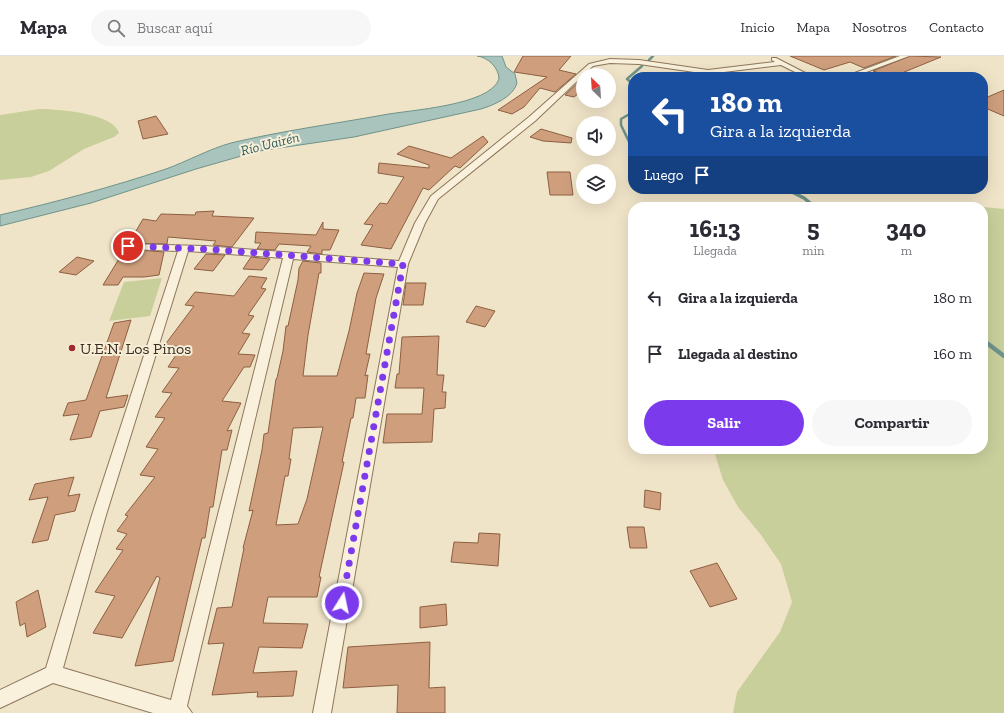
<!DOCTYPE html>
<html lang="es">
<head>
<meta charset="utf-8">
<style>
	:root { --surface:#fff; --page:#f7f7f7; --text:#2b2b33; --muted:#7c7c81; --line:#e1e1e2; --accent:#7c3aed }
	body { margin:0; font-family:"Zilla Slab",serif; background:var(--page); color:var(--text); height:100vh; display:flex; flex-direction:column; font-size:15px; white-space:nowrap }
	* { box-sizing:border-box; margin:0 }
	p { font-size:13px; color:var(--muted) }
	.icon { flex:none; width:22px; height:22px; fill:none; stroke:currentColor; stroke-width:2; stroke-linecap:round; stroke-linejoin:round }
	.map { position:relative; flex:1; overflow:hidden }
	.details { position:absolute; left:628px; top:146px; width:360px; height:252px; display:flex; flex-direction:column; background:var(--surface); border-radius:16px; box-shadow:0 4px 16px #0002 }
	.details>* { flex:none }
	.guide { position:absolute; left:628px; top:16px; width:360px; height:122px; border-radius:16px; box-shadow:0 4px 16px #0002; background:#1a4fa0; color:#fff; overflow:hidden }
	.needle { width:26px; rotate:335deg }
	.buttons { position:absolute; left:576px; top:12px; display:grid; gap:8px }
	.buttons a { display:grid; place-items:center; width:40px; height:40px; border-radius:50%; background:var(--surface); box-shadow:0 4px 16px #0002; font-size:20px }
	.pin { position:absolute; display:grid; place-items:center; width:34px; height:34px; color:#fff; margin:-17px; border:2px solid #fff; border-radius:50%; box-shadow:0 1px 4px #0007 }
	.me { position:absolute; width:44px; margin:-22px; rotate:10deg; stroke-linejoin:round; filter:drop-shadow(0 0 3px #0008) }
	.turn { display:flex; align-items:center; gap:14px; height:84px; padding:0 16px; font-size:18px }
	.turn .icon { width:52px; height:52px; stroke-width:2.5 }
	.turn b { display:block; font-size:28px; line-height:34px }
	.then { display:flex; align-items:center; height:38px; padding:0 16px; background:#0003; gap:8px; font-size:15px }
	.eta { display:flex; justify-content:space-evenly; align-items:center; height:68px; text-align:center }
	.eta b { font-size:24px; font-weight:700; line-height:28px }
	.cta { display:flex; gap:8px; margin-top:auto; padding:8px 16px }
	.cta a { flex:1; height:46px; border-radius:24px; background:var(--accent); color:#fff; font-size:16px; font-weight:700; line-height:46px; text-align:center }
	.cta a+a { background:var(--page); color:var(--text) }
	ul { padding:0; list-style:none }
	li { display:flex; align-items:center; gap:12px; height:56px; padding:0 16px }
	li div { flex:1 }
	li b { display:block; font-size:15px }
	li em { font-style:normal }
	header { display:flex; align-items:center; gap:24px; box-sizing:border-box; height:56px; padding:0 20px; background:var(--surface); border-bottom:1px solid var(--line) }
	header strong { font-size:19px }
	nav { display:flex; gap:22px; margin-inline-start:auto; font-size:14px }
	.search { width:280px; height:36px; background:var(--page); display:flex; align-items:center; gap:10px; box-sizing:border-box; padding:0 14px; border-radius:22px; color:var(--muted); font-size:15px }
	.map>svg:first-child { display:block }
	.green { fill:#c9cf9b }
	.water { fill:#a9c4bc; stroke:#6f938a }
	.lines { fill:none; stroke-linecap:round; stroke-linejoin:round }
	.stream-far2 { stroke:#6f938a; stroke-width:2.5 }
	.stream-far1 { stroke:#6f938a; stroke-width:3.5 }
	.stream { stroke:#6f938a; stroke-width:4.5 }
	.building { fill:#cf9f7d; stroke:#8d5f41; fill-rule:evenodd }
	.minor-casing { stroke:#8d765c; stroke-width:2 }
	.minor { fill:#faf1dc; fill-rule:evenodd }
	.route { stroke:#7c3aed; stroke-width:7; stroke-dasharray:0 12.6 }
	.poi-dot { fill:#9e2a2b; stroke:#f7eed8; stroke-width:1.5 }
	.labels { text-anchor:middle; dominant-baseline:central; stroke-width:4; stroke-linejoin:round; paint-order:stroke }
	.far-water-label { font-size:14px; font-style:italic; fill:#2f5d5a; stroke:#f7eed8 }
	.poi-label { font-size:16px; fill:#3d2e20; stroke:#f7eed8; text-anchor:start }
</style>
</head>
<body>
<header>
<strong>Mapa</strong>
<div class="search"><svg class="icon" aria-label="search" viewBox="0 0 24 24"><circle cx="10" cy="10" r="6"/><path d="M15 15l6 6"/></svg>Buscar aquí</div>
<nav><a>Inicio</a><a>Mapa</a><a>Nosotros</a><a>Contacto</a></nav>
</header>
<div class="map">
<svg width="1004" height="657" viewBox="0 0 1004 657">
	<rect width="100%" height="100%" fill="#f0e4c8"/>
	<path class="green" d="M39,53C56,53 114,57 119,77L114,81L84,93L49,115L31,121L0,124V59Z
		M903,148H922L979,151H888Z
		M983,151L1004,153V657H733L737,636L780,576L792,546L781,508L761,479L738,451L723,424L715,398L716,393H983Z
		M162,222L150,260L109,265L124,226Z"/>
	<path class="water" d="M477,0H502L506,11L515,18L517,27C513,41 494,49 481,53L354,81L259,95L196,113L91,147L0,170V159C56,146 112,131 166,113C188,105 209,93 231,87C281,75 333,68 383,59C408,54 490,50 499,23C499,12 488,1 477,0Z"/>
	<g class="lines">
		<path class="stream-far2" d="M649,4L653,0
			M633,28L627,23L642,10
			M633,56L621,63V69L633,94"/>
		<path class="stream-far1" d="M786,133L804,142L815,151"/>
		<path class="stream" d="M983,284L1004,300"/>
	</g>
	<path class="building" d="M523,0H571L559,14L576,18L555,36L540,32L524,51L512,58L498,54L547,21L514,16Z
		M790,0H896L864,12L850,6L824,14Z
		M910,0L941,1L892,21L873,15Z
		M583,22V34L574,41L565,39Z
		M1004,34V60L983,51V43Z
		M156,60L168,78L143,83L138,65Z
		M541,73L572,82L571,87L543,85L530,81Z
		M483,80L488,86L460,112L455,110L429,134L423,132L391,193L361,189L373,169L364,168L380,147L387,148L404,121L378,117L379,107L429,112V109L397,98L409,90L451,102Z
		M547,116H570L573,139H550Z
		M214,155L212,160L254,162L232,191L213,189L216,185L168,181L167,188L129,187L143,163L156,165L161,158L195,159L196,156Z
		M323,166V173L339,174L330,194H322V198L307,196L311,190L279,188L275,194L257,193L261,187H255L256,176L316,179Z
		M125,193L164,196L159,219L144,221H123L118,229H103Z
		M206,198L225,199L213,215L194,213Z
		M77,201L94,205L76,219L59,216Z
		M251,201L270,203L262,214L243,213Z
		M303,205L321,207V217H319L308,279L303,320H337L349,275L357,237L364,217L384,218L376,242L366,298H370L365,320L368,319L365,342H356L353,362H351L342,406H344L319,521H321L317,541H268L263,567L308,568L302,592L259,591L253,617L297,615L293,640L257,641L258,636L212,639L224,587L208,588L217,552L232,551L244,492H243L253,454L249,455L262,394L264,378L268,377L276,323L277,322L283,295L286,270H288L298,224L299,212ZM323,371L307,443L298,468L276,469L285,420H288L291,403H289L293,372Z
		M249,220L267,222L261,232L266,233L248,259L254,260L242,277L250,278L238,298L255,299L250,311H244L222,345L241,347L227,375L232,374L227,394H222L213,451H210L205,482H202L173,605L135,610L160,522L157,520L122,582L93,577L115,540L95,536L123,494L116,493L127,478L117,475L128,460L125,459L155,421L140,419L158,393L146,391L165,362L155,361L172,337L162,336L179,312L168,311L182,290H164L194,250L185,249L195,236L234,240Z
		M406,227H426L423,249H403Z
		M476,250L495,255L485,271L466,266Z
		M131,264L106,342L128,339L124,351L100,355L91,381L70,384L79,358L63,360L68,347L86,344L114,267Z
		M439,280L437,319H444L442,336H446L445,352L434,353L432,386L383,387L387,358H422L424,332H395L397,318H399L402,281Z
		M74,421L68,440L80,438L75,455L55,459L48,484L32,487L48,441L29,444L35,428Z
		M645,434L661,437L660,454L644,451Z
		M627,471H644L647,492H630Z
		M479,477L500,478L498,510L451,506L454,486L478,487Z
		M717,507L737,543L710,551L690,515Z
		M38,534L46,571L27,581L25,567L20,570L16,546Z
		M446,548L447,569L420,572V551Z
		M430,586L429,632L445,631V657H397L398,629L343,632L348,591Z"/>
	<g class="lines">
		<g class="minor-casing">
			<path id="minor" d="M900,0H909L853,21H844Z
				M772,2H776L813,21H805L781,9L708,18L639,8L610,7L593,10L535,65L438,143L425,167L408,208L331,657H313L398,211L293,203L187,650L192,657H153L53,627L0,652V634L46,612L92,459L178,195L128,193L125,192V188L205,190L399,205L415,167L431,140L529,61L589,8L610,3L639,4L708,14L775,6L772,4ZM188,195L283,202L171,644L63,612L106,459Z"/>
		</g>
		<use href="#minor" class="minor"/>
	</g>
	<g class="lines">
		<path class="route" d="M128,190L205,193L403,208L342,547"/>
	</g>
	<circle class="poi-dot" cx="72" cy="292" r="4"/>
	<g class="labels">
		<g class="far-water-label">
			<text transform="translate(270 88) rotate(-14)">Río Uairén</text>
		</g>
		<g class="poi-label">
			<text x="80" y="292">U.E.N. Los Pinos</text>
		</g>
	</g>
</svg>
<div class="buttons">
<a><svg class="needle" viewBox="-14 -14 28 28"><path d="M0-13l5 13h-10z" fill="#e53935"/><path d="M0 13l5-13h-10z" fill="#7c7c81"/></svg></a>
<a><svg class="icon" aria-label="sound" viewBox="0 0 24 24"><path d="M4 9h4l5-4v14l-5-4H4zM17 9q2 3 0 6"/></svg></a>
<a><svg class="icon" aria-label="layers" viewBox="0 0 24 24"><path d="M12 4l9 5-9 5-9-5zM3 14l9 5 9-5"/></svg></a>
</div>
<div class="pin" style="left:128px;top:190px;background:#d93025"><svg class="icon" aria-label="arrive" viewBox="0 0 24 24"><path d="M6 21V4h12l-3 4 3 4H6"/></svg></div>
<svg class="me" style="left:342px;top:547px" viewBox="-20 -20 40 40"><circle r="17" fill="#7c3aed" stroke="#fff" stroke-width="3"/><path d="M0-11L8 9 0 5-8 9z" fill="#fff"/></svg>
<div class="guide">
<div class="turn"><svg class="icon" aria-label="left" viewBox="0 0 24 24"><path d="M17 20v-9H6M10 6l-5 5 5 5"/></svg><div><b>180 m</b>Gira a la izquierda</div></div>
<div class="then">Luego<svg class="icon" aria-label="arrive" viewBox="0 0 24 24"><path d="M6 21V4h12l-3 4 3 4H6"/></svg></div>
</div>
<section class="details">
<div class="eta">
<div><b>16:13</b><p>Llegada</p></div>
<div><b>5</b><p>min</p></div>
<div><b>340</b><p>m</p></div>
</div>
<ul>
<li><svg class="icon" aria-label="left" viewBox="0 0 24 24"><path d="M17 20v-9H6M10 6l-5 5 5 5"/></svg><div><b>Gira a la izquierda</b></div><em>180 m</em></li>
<li><svg class="icon" aria-label="arrive" viewBox="0 0 24 24"><path d="M6 21V4h12l-3 4 3 4H6"/></svg><div><b>Llegada al destino</b></div><em>160 m</em></li>
</ul>
<div class="cta"><a>Salir</a><a>Compartir</a></div>
</section>
</div>
</body>
</html>
